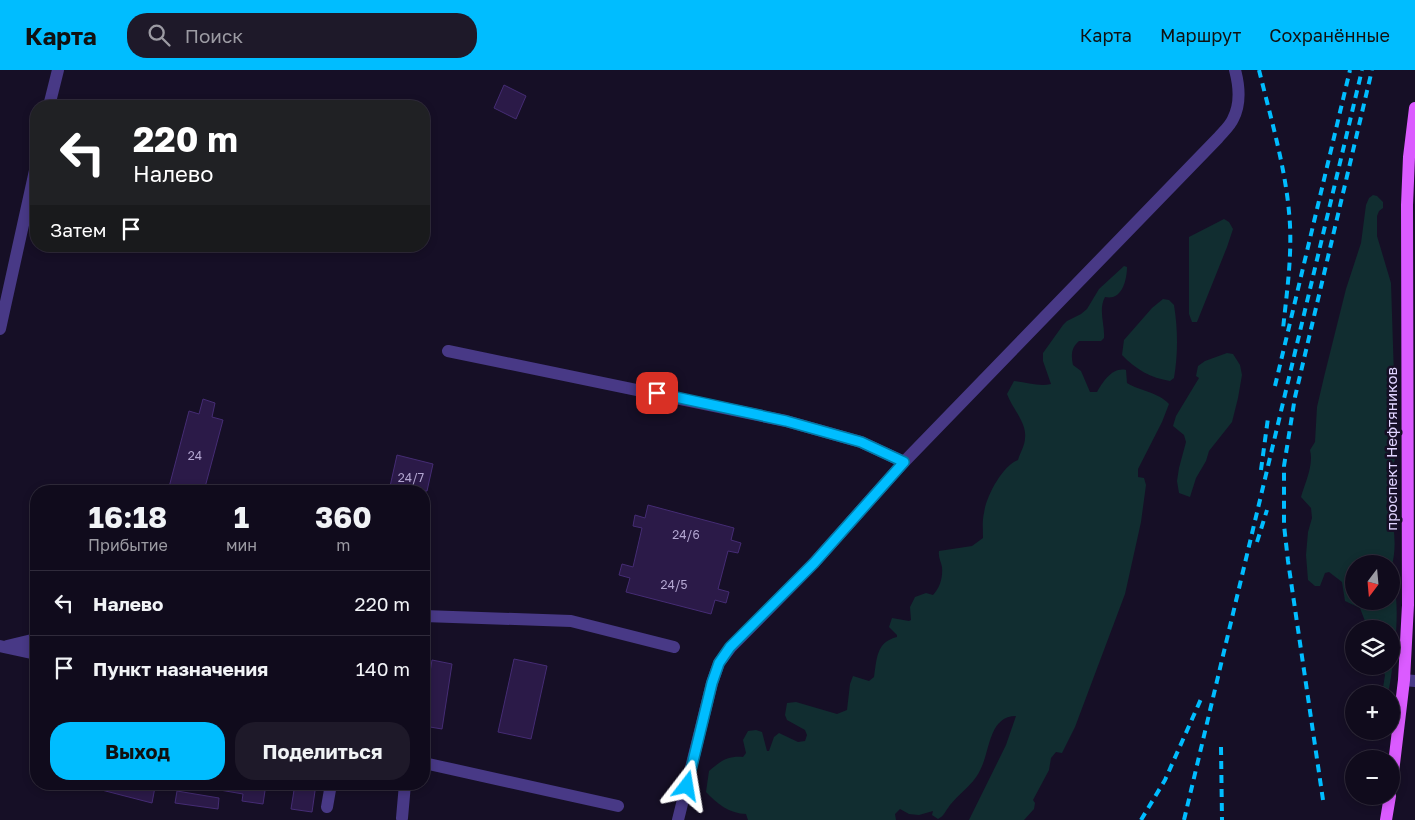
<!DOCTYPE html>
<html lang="ru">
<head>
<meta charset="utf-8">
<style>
	:root { --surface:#100b1c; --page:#1e1929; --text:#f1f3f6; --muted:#9c9ba3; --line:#302b3b; --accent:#00bdff }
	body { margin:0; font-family:"Golos Text",sans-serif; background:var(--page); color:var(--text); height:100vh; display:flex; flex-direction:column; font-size:19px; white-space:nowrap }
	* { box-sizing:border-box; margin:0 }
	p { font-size:16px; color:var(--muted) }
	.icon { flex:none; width:28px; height:28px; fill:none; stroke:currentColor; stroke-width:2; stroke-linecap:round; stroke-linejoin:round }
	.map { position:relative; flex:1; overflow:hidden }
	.drawer { position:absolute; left:30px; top:415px; width:400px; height:305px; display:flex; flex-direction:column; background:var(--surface); border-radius:20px; box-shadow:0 2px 8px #0003,0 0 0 1px var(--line) }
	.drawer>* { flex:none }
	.top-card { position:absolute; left:30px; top:30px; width:400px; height:152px; border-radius:20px; box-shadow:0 2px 8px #0003,0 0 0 1px var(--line); background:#202124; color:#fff; overflow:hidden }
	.needle { width:32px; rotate:196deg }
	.controls { position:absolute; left:1345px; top:485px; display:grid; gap:10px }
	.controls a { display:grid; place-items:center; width:55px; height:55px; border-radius:50%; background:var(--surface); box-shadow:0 2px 8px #0003,0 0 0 1px var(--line); font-size:25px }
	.pin { position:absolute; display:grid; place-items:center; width:42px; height:42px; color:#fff; margin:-21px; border-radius:10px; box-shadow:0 2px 8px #0006 }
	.me { position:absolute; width:55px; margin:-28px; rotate:14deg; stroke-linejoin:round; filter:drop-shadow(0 0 4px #0008) }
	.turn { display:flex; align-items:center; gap:18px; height:105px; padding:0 20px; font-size:22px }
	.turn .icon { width:65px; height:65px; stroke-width:2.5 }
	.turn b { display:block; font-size:35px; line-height:42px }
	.then { display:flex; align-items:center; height:48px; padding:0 20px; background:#0003; gap:10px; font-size:19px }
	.eta { display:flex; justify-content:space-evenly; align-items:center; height:85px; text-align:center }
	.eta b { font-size:30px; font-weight:700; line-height:35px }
	.action { display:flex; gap:10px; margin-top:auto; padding:10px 20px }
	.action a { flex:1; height:58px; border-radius:20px; background:var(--accent); color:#111; font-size:20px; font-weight:700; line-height:58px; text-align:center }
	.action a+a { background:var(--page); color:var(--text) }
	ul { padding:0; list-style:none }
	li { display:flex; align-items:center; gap:15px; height:65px; padding:0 20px; border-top:1px solid var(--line) }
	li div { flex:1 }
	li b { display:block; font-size:19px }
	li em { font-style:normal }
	header { display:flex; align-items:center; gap:30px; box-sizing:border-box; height:70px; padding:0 25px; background:var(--accent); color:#111 }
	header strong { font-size:24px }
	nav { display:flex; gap:28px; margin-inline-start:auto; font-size:18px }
	.search { width:350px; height:45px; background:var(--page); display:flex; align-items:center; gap:12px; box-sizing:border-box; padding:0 18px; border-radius:20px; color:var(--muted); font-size:19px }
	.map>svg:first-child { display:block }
	.green { fill:#112d30 }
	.building { fill:#2b1a48; stroke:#452c74 }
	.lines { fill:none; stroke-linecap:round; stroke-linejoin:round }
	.minor { stroke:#483986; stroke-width:12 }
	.major { stroke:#db5bff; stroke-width:12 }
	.rail { stroke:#00bdff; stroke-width:4; stroke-dasharray:8 6; stroke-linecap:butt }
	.route-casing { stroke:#007ba6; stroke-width:12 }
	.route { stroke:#00bdff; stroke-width:9 }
	.labels { text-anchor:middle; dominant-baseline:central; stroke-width:5; stroke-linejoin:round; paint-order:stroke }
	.number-label { font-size:12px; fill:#b3a6d1 }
	.street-label { font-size:15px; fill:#e0d4ff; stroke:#160f26 }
</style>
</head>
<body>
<header>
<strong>Карта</strong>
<div class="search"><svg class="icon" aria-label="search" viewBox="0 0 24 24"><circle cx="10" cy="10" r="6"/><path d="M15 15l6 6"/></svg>Поиск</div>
<nav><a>Карта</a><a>Маршрут</a><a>Сохранённые</a></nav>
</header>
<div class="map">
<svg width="1415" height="750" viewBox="0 0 1415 750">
	<rect width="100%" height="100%" fill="#160f26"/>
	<path class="green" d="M1373,125L1377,126L1383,132V138L1379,141L1377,146V166L1391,213L1394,307L1391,325L1395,388L1386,437L1389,438C1395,458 1397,479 1391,499V494H1354V531H1391V510C1403,526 1393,598 1389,619L1383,618L1385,605L1381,596H1391V559H1368L1360,538L1345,531L1342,512L1329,502L1325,503L1320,516H1315L1308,510L1306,485L1308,462L1312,448L1311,438L1301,427C1305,413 1314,395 1310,380L1315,372L1317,337L1324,307L1346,219L1361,173L1366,135L1369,128Z
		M1224,149L1229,152L1233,159L1227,177L1197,252H1192L1189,244V167Z
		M1124,196L1127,197C1127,210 1122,231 1105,227C1098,240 1105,254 1104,268L1101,271H1079C1071,278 1071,285 1073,295L1081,301L1090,322H1097C1103,312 1112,297 1126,300L1127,313C1140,321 1158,322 1169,334L1162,352L1138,399V407L1144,408L1146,415L1141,452L1125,524L1075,657L1062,683L1056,682L1051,688L1049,700L1033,730L1035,733L1034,739L1024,750H969L1006,675L1016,646C990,646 990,678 982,696C974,716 959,722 948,738C944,743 944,746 938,749L932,745L933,741L919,745L909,744L900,739L895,744L896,750H748L746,744C730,744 716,733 706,722L709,701C721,691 727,686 743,687L746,683L743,670L748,661L756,660L762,662L767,681H769L774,667L779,663L798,672L805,671L807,665L805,660L787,650L785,645L787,633L796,632L837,644L847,640L850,614L853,606L869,611L874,607C877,589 876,572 897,567V565L889,557L892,548L909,551L911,550L910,537L915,527L926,523L933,525C940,518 943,507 942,497C941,491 938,487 939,481L972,476L983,468C983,460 982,451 984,443C986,427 1002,396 1018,390C1020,383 1025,375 1025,368C1027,353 1012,338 1007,324L1014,311C1026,312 1039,317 1051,314L1043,291V283L1063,255L1067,251L1081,244L1087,239L1099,219Z
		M1163,229L1169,230L1174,235C1178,260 1178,284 1174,308L1170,311C1151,308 1135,299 1122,285L1124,270L1152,238Z
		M1227,283L1233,284L1240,295L1242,305L1238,328L1232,352L1209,381L1206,391L1196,408L1190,427L1179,423L1177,411L1179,398L1186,372L1184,365L1173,356L1176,346L1199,308L1196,306L1198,296L1205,291Z"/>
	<path class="building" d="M504,15L526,26L516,49L494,38Z
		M203,329L215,333L212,347L223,350L204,421H168L189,341L199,344Z
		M397,385L433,394L427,421H389Z
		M648,435L734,458L731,470L741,473L738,483L728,481L718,519L729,522L726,533L715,530L711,544L626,522L630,508L619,505L622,494L633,497L642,458L633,456L635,445L645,448Z
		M514,589L547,596L531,669L498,662Z
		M432,590L452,594L442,659L424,656V639Z
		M90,714H143L155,717L152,733L90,717Z
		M215,714H266L263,734L242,731L243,724L214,719Z
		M295,714H316L312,742L291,739Z
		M177,721L219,728L218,739L175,733Z"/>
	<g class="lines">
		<path class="minor" d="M49,36L58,0
			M0,259L36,96
			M448,281L786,351L861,372L904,392
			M424,546L571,551L674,577
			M0,576L36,584
			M7,576L36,569
			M1404,610L1415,611
			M424,693L618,736
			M327,737L331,714
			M402,748L405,714
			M678,750L712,613L719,593L731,577L814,493L904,392L1218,68C1223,62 1230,56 1233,49C1241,34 1239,15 1235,0"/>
		<path class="major" d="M1391,719L1404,610L1408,535L1407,135L1409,87L1415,38
			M1386,750L1390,726"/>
		<path class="rail" d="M1259,0C1270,45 1285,96 1289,142C1293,181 1287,220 1283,259
			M1275,316L1350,0
			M1261,400L1268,348
			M1257,472L1267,440
			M1221,677L1222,750
			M1323,730L1288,491L1284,455V396L1295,327L1372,0
			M1141,750L1165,710L1201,629
			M1184,750L1362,0"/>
	</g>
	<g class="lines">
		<g class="route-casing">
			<path id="route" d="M657,323L786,351L861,372L904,392L814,493L730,577L719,593L712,613L687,716"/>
		</g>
		<use href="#route" class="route"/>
	</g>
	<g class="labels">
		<g class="number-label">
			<text x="195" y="385">24</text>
			<text x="411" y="407">24/7</text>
			<text x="686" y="464">24/6</text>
			<text x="674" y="514">24/5</text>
		</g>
		<g class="street-label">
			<text transform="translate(1391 379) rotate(-90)">проспект Нефтяников</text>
		</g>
	</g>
</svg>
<div class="controls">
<a><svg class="needle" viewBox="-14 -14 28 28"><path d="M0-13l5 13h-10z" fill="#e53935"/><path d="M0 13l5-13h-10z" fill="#9c9ba3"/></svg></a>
<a><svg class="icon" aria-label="layers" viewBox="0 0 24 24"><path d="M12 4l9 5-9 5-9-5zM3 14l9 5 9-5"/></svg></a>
<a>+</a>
<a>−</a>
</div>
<div class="pin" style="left:657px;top:323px;background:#d93025"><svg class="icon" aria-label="arrive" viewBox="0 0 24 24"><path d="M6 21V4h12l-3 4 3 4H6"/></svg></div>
<svg class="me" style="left:687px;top:716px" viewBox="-20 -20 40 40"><path d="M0-17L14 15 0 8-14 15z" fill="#00bdff" stroke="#fff" stroke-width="4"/></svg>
<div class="top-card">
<div class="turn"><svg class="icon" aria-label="left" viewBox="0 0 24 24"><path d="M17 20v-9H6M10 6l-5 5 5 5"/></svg><div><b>220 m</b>Налево</div></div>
<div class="then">Затем<svg class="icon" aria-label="arrive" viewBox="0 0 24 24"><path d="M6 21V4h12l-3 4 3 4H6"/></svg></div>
</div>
<section class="drawer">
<div class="eta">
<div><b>16:18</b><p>Прибытие</p></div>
<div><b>1</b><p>мин</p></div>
<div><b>360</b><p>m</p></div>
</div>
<ul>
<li><svg class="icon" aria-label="left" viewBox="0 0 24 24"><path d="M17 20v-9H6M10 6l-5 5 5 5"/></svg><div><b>Налево</b></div><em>220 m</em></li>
<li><svg class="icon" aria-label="arrive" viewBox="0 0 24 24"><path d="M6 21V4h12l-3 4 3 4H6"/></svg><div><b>Пункт назначения</b></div><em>140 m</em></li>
</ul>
<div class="action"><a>Выход</a><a>Поделиться</a></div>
</section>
</div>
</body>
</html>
